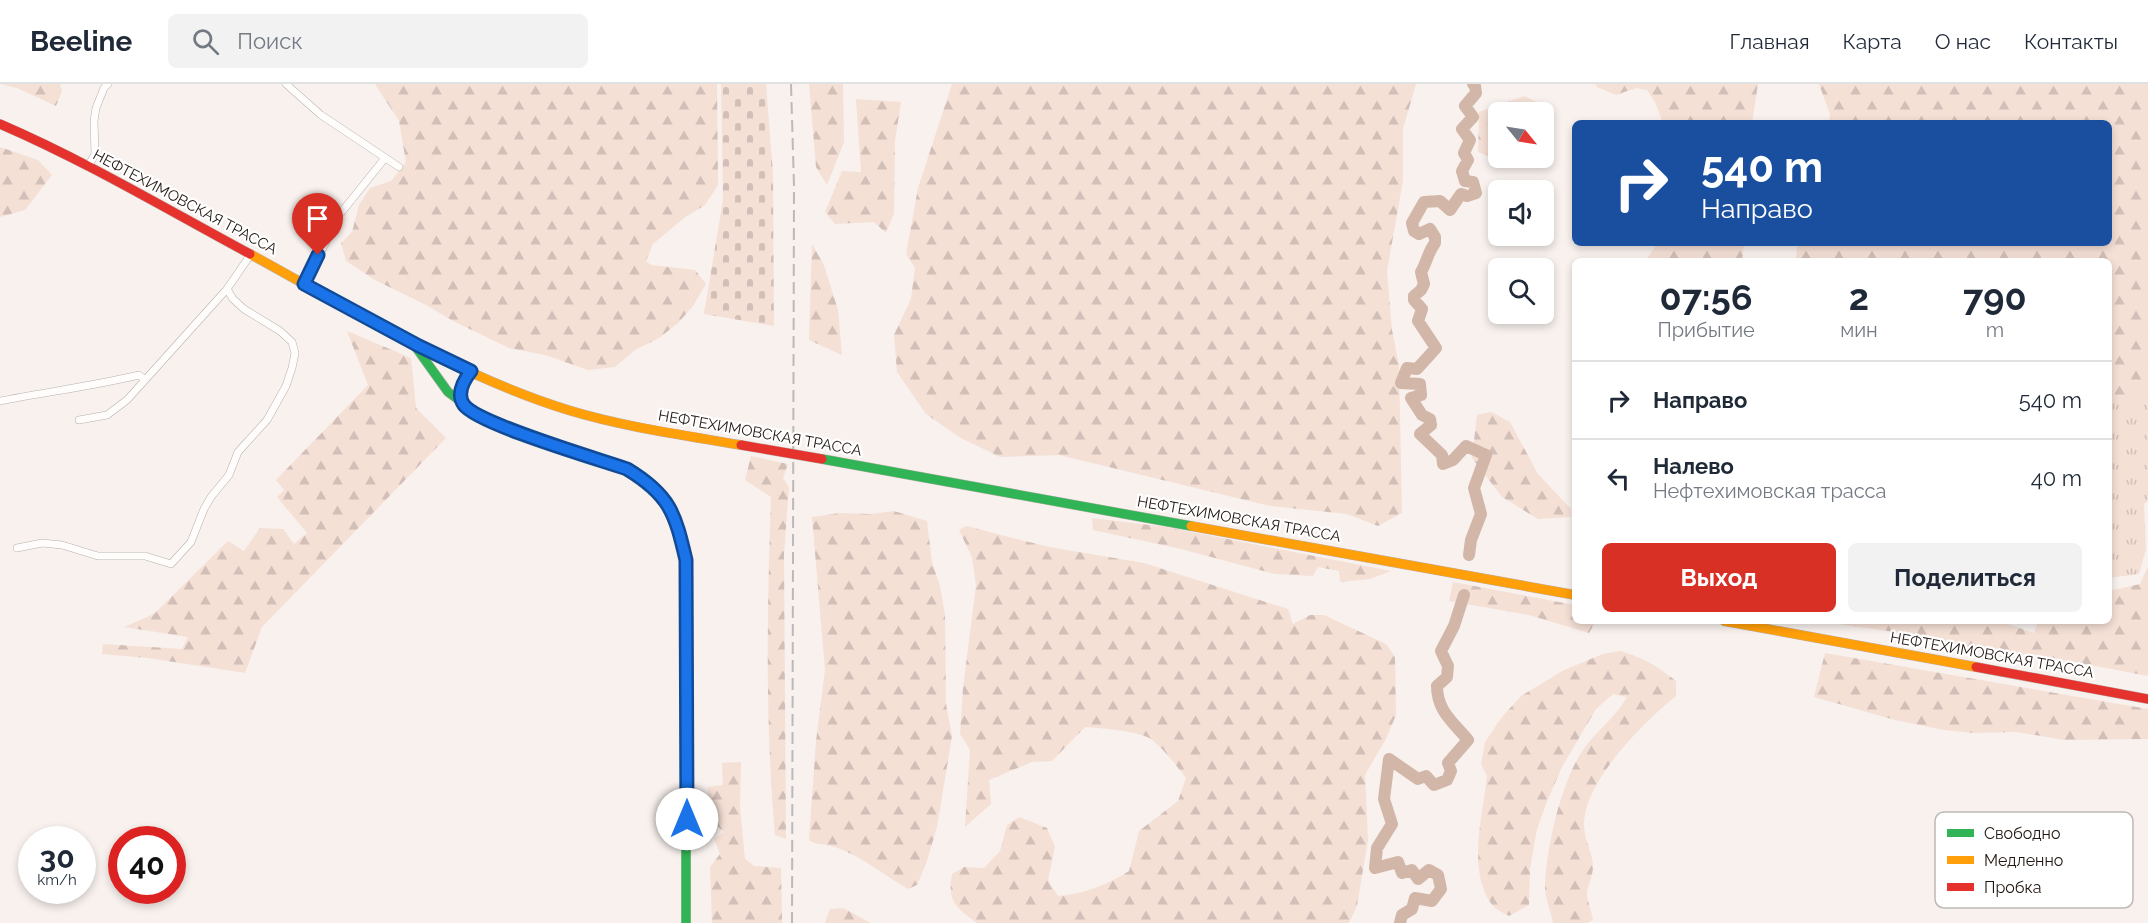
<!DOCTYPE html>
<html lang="ru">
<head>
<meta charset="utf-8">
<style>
	:root { --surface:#fff; --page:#f2f2f3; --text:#1f2937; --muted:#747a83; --line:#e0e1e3; --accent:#d93025 }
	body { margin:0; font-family:Raleway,sans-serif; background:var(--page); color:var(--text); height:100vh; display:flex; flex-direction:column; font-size:22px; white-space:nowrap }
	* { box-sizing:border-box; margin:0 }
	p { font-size:20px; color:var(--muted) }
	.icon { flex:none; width:33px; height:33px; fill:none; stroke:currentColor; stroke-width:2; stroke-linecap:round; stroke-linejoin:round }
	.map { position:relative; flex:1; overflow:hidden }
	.sheet { position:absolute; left:1572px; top:174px; width:540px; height:366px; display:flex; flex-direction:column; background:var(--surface); border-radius:9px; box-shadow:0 3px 9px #0003 }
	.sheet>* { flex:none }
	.hud { position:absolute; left:1572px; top:36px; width:540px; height:126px; border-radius:9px; box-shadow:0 3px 9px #0003; background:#1a4fa0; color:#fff; overflow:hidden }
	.needle { width:39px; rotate:120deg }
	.fabs { position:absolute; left:1488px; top:18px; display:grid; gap:12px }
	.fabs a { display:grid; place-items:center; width:66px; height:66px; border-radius:9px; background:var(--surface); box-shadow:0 3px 9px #0003; font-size:30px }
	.speed { position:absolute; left:18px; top:742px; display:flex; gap:12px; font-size:30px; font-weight:700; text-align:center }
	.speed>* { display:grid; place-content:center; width:78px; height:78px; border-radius:50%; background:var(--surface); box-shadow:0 3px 9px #0003; line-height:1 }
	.speed small { font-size:15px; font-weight:400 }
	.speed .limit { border:9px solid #d22; background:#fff; color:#111 }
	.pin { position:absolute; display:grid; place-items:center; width:51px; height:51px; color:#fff; margin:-62px -26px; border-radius:50% 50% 50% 0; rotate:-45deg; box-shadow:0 0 6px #0007 }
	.pin .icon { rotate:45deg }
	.me { position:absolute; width:66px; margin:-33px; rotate:0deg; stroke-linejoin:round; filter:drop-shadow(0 0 4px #0008) }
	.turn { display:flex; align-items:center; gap:21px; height:126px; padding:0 30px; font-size:27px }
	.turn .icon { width:78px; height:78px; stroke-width:2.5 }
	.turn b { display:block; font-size:42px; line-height:51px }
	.eta { display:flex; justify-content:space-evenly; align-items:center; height:102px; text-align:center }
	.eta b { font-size:36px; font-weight:700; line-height:42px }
	.primary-button { display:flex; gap:12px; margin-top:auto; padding:12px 30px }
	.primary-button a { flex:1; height:69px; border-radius:9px; background:var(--accent); color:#fff; font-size:24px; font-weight:700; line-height:69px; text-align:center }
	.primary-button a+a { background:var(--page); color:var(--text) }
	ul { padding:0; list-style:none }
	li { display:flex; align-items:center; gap:18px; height:78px; padding:0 30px; border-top:2px solid var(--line) }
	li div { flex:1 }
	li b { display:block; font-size:22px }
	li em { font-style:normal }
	header { display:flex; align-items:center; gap:36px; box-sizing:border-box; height:84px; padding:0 30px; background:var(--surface); border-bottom:2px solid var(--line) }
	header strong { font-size:28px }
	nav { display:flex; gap:33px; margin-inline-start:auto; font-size:21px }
	.search { width:420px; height:54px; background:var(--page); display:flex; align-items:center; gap:15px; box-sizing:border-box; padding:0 21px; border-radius:9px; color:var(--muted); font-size:22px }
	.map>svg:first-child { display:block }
	.grass { fill:url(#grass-tufts) }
	.forest { fill:url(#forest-firs) }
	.cemetery { fill:url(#cemetery-stones) }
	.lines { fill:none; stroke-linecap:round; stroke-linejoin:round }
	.river { stroke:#d2b7a9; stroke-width:12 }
	.street-casing { stroke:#b9b0ab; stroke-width:8 }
	.fast-casing { stroke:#b9b0ab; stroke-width:10 }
	.slow-casing { stroke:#b9b0ab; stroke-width:10 }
	.jam-casing { stroke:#b9b0ab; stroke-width:10 }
	.street { stroke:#fefdfc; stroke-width:7 }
	.fast { stroke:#30b455; stroke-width:9 }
	.slow { stroke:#ff9f0a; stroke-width:9 }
	.jam { stroke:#e5322d; stroke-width:9 }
	.rail { stroke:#bcb9b8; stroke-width:2; stroke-dasharray:12 6; stroke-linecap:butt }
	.jam-bridge-casing { stroke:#b9b0ab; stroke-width:10; stroke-linecap:butt }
	.jam-bridge { stroke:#e5322d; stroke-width:9 }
	.route-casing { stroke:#114b97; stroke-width:15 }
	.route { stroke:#1a73e8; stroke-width:10 }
	.labels { text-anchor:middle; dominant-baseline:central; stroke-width:4.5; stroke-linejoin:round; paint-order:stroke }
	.street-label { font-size:15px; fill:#211610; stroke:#fff }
	.key { fill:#fff; stroke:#bcb9b7; stroke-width:1.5 }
	.key-label { font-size:16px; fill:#211610 }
</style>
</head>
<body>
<header>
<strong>Beeline</strong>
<div class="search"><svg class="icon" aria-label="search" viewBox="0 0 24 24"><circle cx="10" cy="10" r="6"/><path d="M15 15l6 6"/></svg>Поиск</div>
<nav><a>Главная</a><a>Карта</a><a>О нас</a><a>Контакты</a></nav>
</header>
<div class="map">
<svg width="2148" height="839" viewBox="0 0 2148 839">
	<defs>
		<pattern id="grass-tufts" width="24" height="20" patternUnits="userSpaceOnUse" patternTransform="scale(1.5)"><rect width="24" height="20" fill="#f5e0d6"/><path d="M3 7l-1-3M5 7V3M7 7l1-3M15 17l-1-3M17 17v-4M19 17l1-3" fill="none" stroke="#d2bfb7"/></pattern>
		<pattern id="forest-firs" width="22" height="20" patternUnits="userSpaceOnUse" patternTransform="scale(1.5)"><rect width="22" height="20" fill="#f5e0d6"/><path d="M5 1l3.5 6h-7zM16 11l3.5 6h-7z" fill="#d2bfb7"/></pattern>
		<pattern id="cemetery-stones" width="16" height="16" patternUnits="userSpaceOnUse" patternTransform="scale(1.5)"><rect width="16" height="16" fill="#f5e0d6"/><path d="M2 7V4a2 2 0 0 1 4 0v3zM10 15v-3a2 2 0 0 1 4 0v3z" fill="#d2bfb7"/></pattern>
	</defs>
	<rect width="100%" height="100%" fill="#f8f1ee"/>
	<path class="grass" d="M2148,307V417L2144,420L2146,465L2139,490L2109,494V309Z"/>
	<path class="forest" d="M1,0H60L62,7L56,22L17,4Z
		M375,0H717L718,101L705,121L684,134L653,160L646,177L651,181L695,186L706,200L693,222L678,239L659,254L635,266L615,283L588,286L545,271L509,264L453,237L426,221L375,196L346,177L341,159L352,148L359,121L370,104L391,97L406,78L399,37Z
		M809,0H843L844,58L827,101L816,83Z
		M952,0H1416L1403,45V97L1387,187L1392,246L1399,281L1402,429L1378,442L1347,430L1270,422L1059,371L1000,373L959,353L926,330L897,288L894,251L911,215L915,184L906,170L918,104Z
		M1595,0H1758L1752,39H1663L1655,18L1647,6L1636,4L1616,11L1597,3Z
		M1819,0H2148V312L2109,319V177H1796L1797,159H2109V39H1829L1830,30Z
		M1524,12L1539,19L1538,28H1498V74H1534L1517,84L1478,68L1479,28Z
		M856,15L901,18L895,57L894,129L886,149L874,138L835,140L825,128L842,87L861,88Z
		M0,63L38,76L52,91L25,126L0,133Z
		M1658,159H1744L1742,177H1645Z
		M812,160L824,181L838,226L842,271L809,256Z
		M347,247L411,274L416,324L446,354L262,543L245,589L148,574L102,570L103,560L182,565L188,553L124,543L154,530L228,457L244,467L260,444L283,445L294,460L307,449L277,413L284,406L276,396L368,301Z
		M1491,328L1510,338L1538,390L1571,425V433L1538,435L1502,413L1472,374L1477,331Z
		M751,372L788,380L783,394L789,403L784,470L786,755L775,751C765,638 767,526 771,413L745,396Z
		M894,427L927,437L932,478L940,502L945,531L946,620L952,652L937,743L926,780L917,801L908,805C886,792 855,768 831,762C823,759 816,762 809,756L816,657L825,586L812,433L840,429L870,430Z
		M1092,434L1166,443L1391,487L1370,495L1340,498L1339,487L1318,483L1313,492L1275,490L1181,465L1093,446Z
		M966,442L1049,463L1144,479L1288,525L1293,540L1310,531H1324L1386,560L1395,573L1396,631L1386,655L1365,691L1368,756L1357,822L1349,839H977C956,823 947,818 952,790L964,783L984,784L1000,767L1007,741L1019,733L1047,744L1055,763L1048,796L1058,812C1084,810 1107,801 1129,787L1139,747L1178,717L1186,694C1176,681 1164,665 1151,655C1139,647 1100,644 1085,643L1052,677L1032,678L989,696L991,720L965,743L970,666L960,650L963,604L976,501L972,473L959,446Z
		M2148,482V592L2048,573L1974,564L1936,554L1838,540L1839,537H1999L2034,549L2038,537H2109V507L2140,500Z
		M1453,498L1575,521V537H1596L1589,549L1529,531L1449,517Z
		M1620,567C1644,574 1656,581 1676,597V612C1643,639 1584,697 1584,741C1584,756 1593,769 1593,782C1593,792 1588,800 1587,809C1587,817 1592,828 1593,836L1587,839H1553C1551,828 1545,814 1545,803C1546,764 1561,698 1583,666C1596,647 1616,633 1627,613L1613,610L1596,625L1562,683L1548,715L1537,745L1530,785L1529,821L1509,832C1504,829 1497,826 1493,822C1466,788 1483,731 1487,692L1481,680L1485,658L1502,633L1521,612L1564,586L1603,570Z
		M1825,569L2148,625V655L2064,656L2017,648L1974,649L1944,646L1895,636L1814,613Z
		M741,678L740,724L745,775L754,782L781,784L782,839H712L710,783L720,770L714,755L724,748L708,734V703L723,701L722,679Z
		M843,824L871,839H825L830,825Z"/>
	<path class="cemetery" d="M721,0H766L773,90L774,242L704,230L723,116Z"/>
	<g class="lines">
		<path class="river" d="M1469,471L1471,456L1481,430L1474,404L1486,371L1466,362L1453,376L1443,380L1442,371L1420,350L1431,341L1430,335L1422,331L1411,314L1421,311L1420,300L1401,299L1407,284L1417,285L1436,264L1418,237L1422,225L1414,216V212L1421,206L1424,200L1421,188C1427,178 1428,168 1435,159V153L1430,145L1419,150L1414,147L1412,139L1424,118L1440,117L1450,126L1461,110L1467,112L1476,109L1473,98L1465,97L1462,87L1468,76L1464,69L1470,56L1462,45L1473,33L1465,22L1476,9L1475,2L1473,0
			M1400,839L1402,831L1412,825L1415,814L1432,817L1441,805L1438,791L1429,786L1418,795L1412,786L1402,789L1398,778L1375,784L1377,764L1392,740L1384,715L1389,675L1418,695L1426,692L1434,701L1447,696L1451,687L1448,679L1468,656C1453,638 1437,627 1437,602L1447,593L1448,582L1441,567L1454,542L1464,511"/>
		<g class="street-casing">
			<path id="street" d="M286,0L321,31L399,83
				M88,83L95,70L94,37L96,24L104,4L108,0
				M304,200L326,158L328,145L385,74
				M0,317C46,308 93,302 139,291L144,295
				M79,336L107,331L127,316L227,205L251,170
				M17,464L42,459L62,461L98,472H145L171,480L191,458L204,425L211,413L229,391L238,368L267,336L286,302L292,284L295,269L292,258L280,247L244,225L233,215L227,205"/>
		</g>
		<g class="fast-casing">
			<path id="fast" d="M415,262L448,308L486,336L627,385L653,403L668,422L678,445L686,476V524
				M464,320C459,307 463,298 471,287
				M822,375L1191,442
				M686,709V839"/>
		</g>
		<g class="slow-casing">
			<path id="slow" d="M250,170C353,226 455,291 568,326C624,343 683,351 741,361
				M1191,442L1575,511
				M1724,537L1976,583"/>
		</g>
		<g class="jam-casing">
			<path id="jam" d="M0,40C86,77 168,126 250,170
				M686,524V709
				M1976,583L2148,615"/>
		</g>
		<use href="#street" class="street"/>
		<use href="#fast" class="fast"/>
		<use href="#slow" class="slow"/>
		<use href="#jam" class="jam"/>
		<path class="rail" d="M791,0L794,102L792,839"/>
		<g class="jam-bridge-casing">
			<path id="jam-bridge" d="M741,361L822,375"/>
		</g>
		<use href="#jam-bridge" class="jam-bridge"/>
	</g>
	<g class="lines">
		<g class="route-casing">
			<path id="route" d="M318,171L304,200L419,262L471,287C464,296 456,310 464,321C478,340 598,375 627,385C670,411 675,429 686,476L687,735"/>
		</g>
		<use href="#route" class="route"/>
	</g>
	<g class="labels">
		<g class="street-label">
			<text transform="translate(185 118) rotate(28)">НЕФТЕХИМОВСКАЯ ТРАССА</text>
			<text transform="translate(760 349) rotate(10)">НЕФТЕХИМОВСКАЯ ТРАССА</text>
			<text transform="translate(1239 435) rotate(10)">НЕФТЕХИМОВСКАЯ ТРАССА</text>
			<text transform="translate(1992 571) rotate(10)">НЕФТЕХИМОВСКАЯ ТРАССА</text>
		</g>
	</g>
	<rect x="1935" y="728" width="198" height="96" rx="9" class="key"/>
	<rect x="1947" y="745" width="27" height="8" fill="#30b455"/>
	<rect x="1947" y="772" width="27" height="8" fill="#ff9f0a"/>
	<rect x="1947" y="799" width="27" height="8" fill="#e5322d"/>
	<g class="key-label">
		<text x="1984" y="755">Свободно</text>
		<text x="1984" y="782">Медленно</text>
		<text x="1984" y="809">Пробка</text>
	</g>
</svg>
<div class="fabs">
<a><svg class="needle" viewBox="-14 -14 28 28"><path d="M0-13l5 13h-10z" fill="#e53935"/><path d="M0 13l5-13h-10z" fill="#747a83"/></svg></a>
<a><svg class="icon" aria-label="sound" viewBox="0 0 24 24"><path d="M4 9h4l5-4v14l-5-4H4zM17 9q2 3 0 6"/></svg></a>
<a><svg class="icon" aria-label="search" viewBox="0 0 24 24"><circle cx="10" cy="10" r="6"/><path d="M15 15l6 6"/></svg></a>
</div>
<div class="speed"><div>30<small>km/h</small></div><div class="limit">40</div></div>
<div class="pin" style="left:318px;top:171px;background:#d93025"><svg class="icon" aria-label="arrive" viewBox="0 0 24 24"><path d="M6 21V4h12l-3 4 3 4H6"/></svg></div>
<svg class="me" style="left:687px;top:735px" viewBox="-20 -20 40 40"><circle r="19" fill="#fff"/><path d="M0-13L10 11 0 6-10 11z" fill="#1a73e8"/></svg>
<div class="hud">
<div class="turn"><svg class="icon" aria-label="right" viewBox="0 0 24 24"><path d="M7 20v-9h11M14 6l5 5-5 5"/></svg><div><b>540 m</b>Направо</div></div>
</div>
<section class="sheet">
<div class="eta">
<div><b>07:56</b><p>Прибытие</p></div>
<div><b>2</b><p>мин</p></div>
<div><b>790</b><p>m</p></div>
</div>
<ul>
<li><svg class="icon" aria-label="right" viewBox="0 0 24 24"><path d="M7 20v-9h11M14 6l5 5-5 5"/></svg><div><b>Направо</b></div><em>540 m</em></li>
<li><svg class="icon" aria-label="left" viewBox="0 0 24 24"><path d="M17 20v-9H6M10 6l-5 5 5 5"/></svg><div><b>Налево</b><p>Нефтехимовская трасса</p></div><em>40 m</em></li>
</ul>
<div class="primary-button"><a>Выход</a><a>Поделиться</a></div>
</section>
</div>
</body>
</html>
